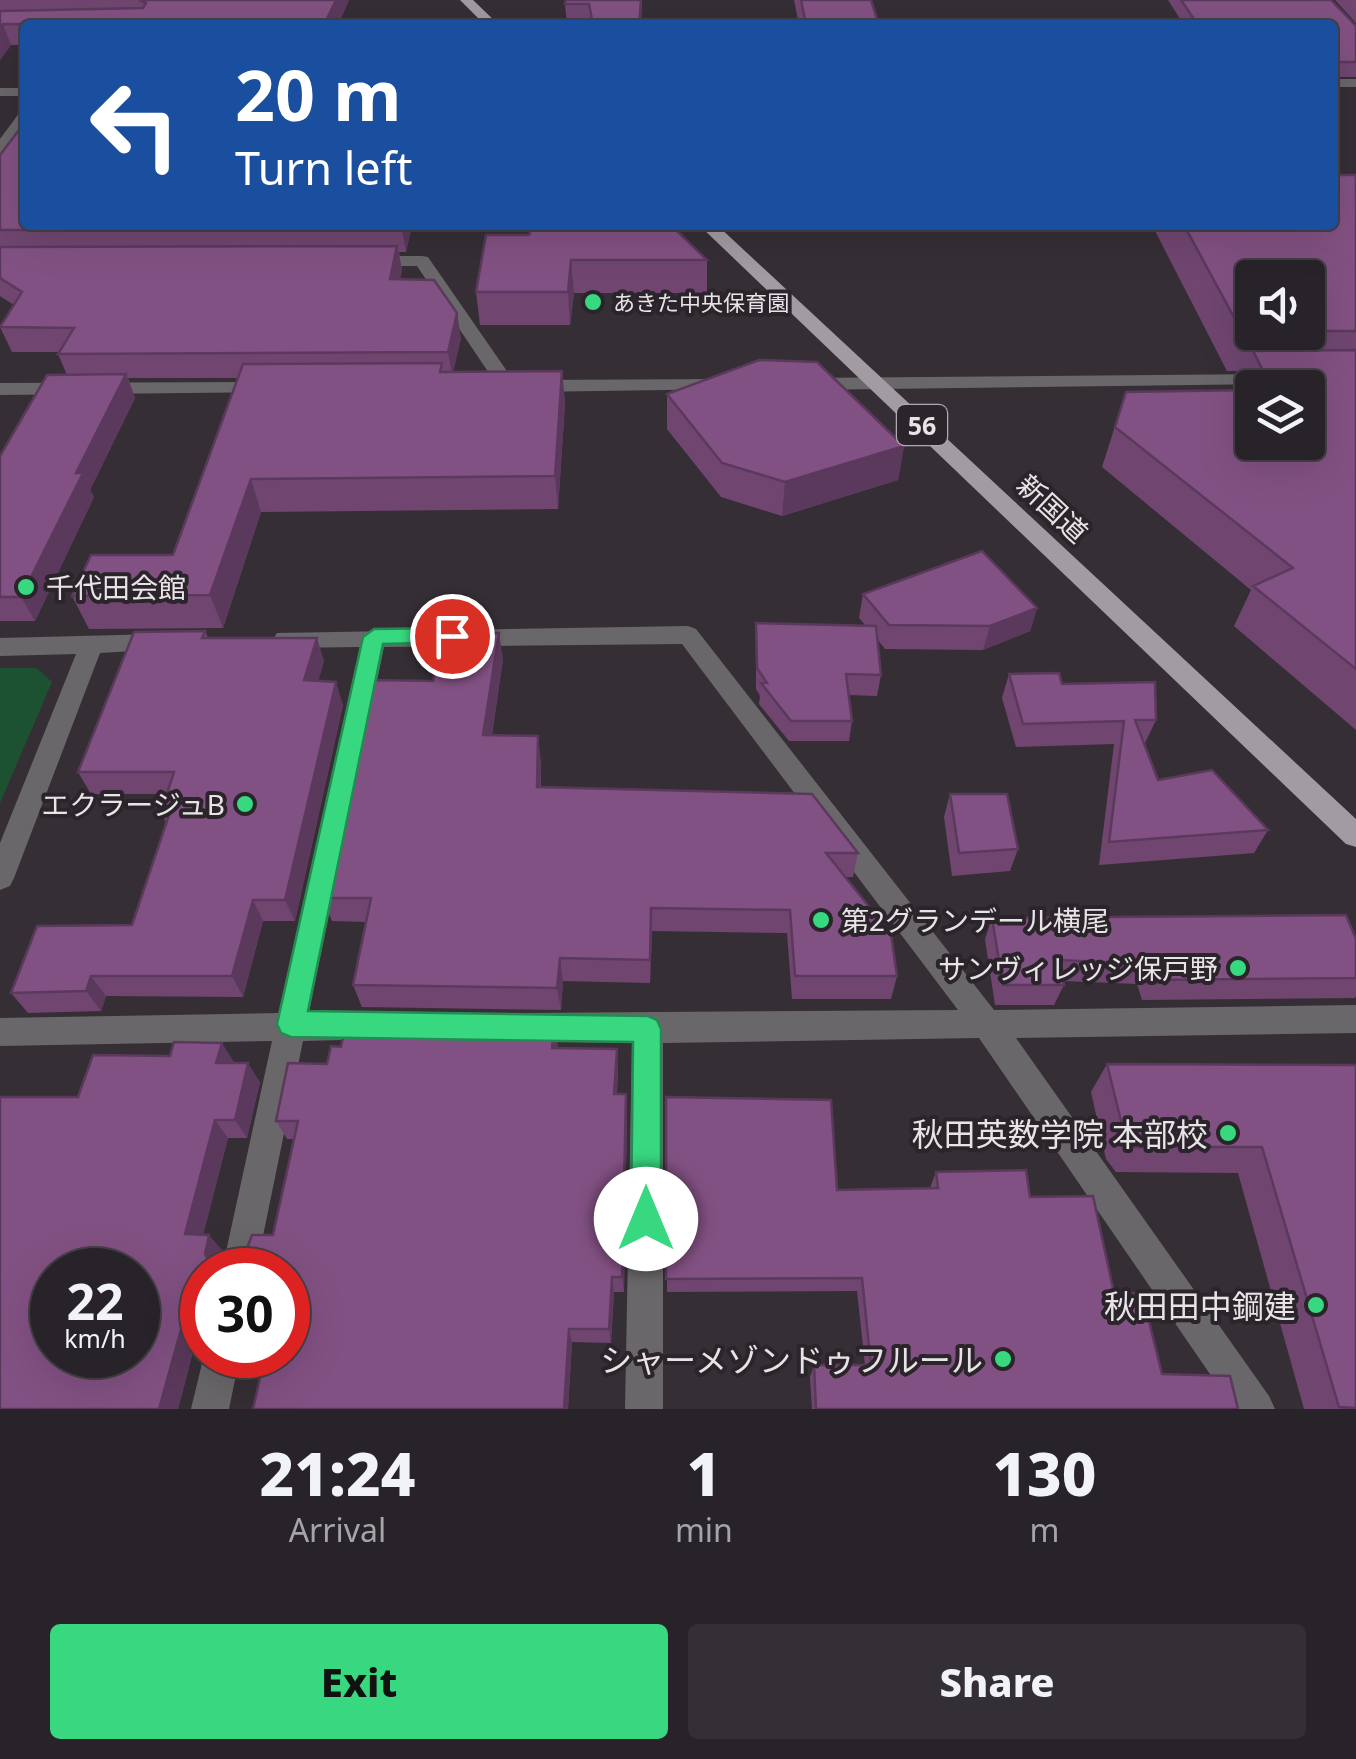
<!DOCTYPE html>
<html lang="en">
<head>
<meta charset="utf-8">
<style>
	:root { --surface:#282328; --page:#342f34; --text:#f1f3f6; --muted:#a5a4a8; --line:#444045; --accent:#37d880 }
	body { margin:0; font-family:"Noto Sans","Noto Sans JP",sans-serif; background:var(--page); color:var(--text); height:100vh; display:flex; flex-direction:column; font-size:38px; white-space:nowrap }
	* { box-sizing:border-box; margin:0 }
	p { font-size:32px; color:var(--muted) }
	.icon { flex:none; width:55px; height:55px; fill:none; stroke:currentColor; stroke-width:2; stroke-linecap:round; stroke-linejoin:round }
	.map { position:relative; height:1409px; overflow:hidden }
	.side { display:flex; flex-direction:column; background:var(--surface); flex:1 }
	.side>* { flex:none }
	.top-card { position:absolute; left:20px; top:20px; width:1318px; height:210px; border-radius:10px; box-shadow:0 10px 40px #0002,0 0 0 2px var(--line); background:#1a4fa0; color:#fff; overflow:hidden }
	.fabs { position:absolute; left:1235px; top:260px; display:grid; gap:20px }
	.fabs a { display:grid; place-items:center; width:90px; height:90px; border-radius:10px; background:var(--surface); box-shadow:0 10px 40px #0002,0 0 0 2px var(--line); font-size:50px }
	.speed { position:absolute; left:30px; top:1248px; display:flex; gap:20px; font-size:50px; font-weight:700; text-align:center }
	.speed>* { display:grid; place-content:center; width:130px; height:130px; border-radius:50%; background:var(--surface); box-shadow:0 10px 40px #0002,0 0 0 2px var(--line); line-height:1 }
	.speed small { font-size:25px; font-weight:400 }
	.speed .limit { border:15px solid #d22; background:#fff; color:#111 }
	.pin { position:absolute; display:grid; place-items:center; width:85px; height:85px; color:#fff; margin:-42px; border:5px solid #fff; border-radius:50%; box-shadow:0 2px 10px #0007 }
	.me { position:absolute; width:110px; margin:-55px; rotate:0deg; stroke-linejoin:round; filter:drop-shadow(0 0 8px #0008) }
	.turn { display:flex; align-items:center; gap:35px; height:210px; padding:0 50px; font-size:45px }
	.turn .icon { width:130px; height:130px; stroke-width:2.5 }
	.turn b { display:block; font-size:70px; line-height:85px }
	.eta { display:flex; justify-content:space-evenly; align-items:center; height:170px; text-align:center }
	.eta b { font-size:60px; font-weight:800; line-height:70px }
	.button { display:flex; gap:20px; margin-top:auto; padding:20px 50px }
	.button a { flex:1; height:115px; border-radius:10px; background:var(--accent); color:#111; font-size:40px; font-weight:800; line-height:115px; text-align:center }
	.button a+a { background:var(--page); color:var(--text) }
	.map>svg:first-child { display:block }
	.green { fill:#1c5231 }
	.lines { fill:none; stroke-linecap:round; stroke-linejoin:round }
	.minor { fill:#6a676a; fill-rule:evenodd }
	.major { fill:#a29ba2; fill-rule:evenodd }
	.wall { fill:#704671; fill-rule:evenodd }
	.shaded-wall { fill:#5b395c }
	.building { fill:#825183; stroke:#5b395c; stroke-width:2.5; fill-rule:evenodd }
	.route { fill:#37d880; stroke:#248c53; stroke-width:2.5 }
	.poi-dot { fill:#37d880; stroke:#2b252b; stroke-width:4 }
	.labels { text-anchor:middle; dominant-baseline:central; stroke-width:8; stroke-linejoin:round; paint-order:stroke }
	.far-poi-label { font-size:22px; fill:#e7e3e7; stroke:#2b252b; text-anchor:start }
	.shield { fill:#2b252b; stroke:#afaaaf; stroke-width:2.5 }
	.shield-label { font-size:25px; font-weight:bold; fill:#e7e3e7 }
	.street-label { font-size:28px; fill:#e7e3e7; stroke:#2b252b }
	.poi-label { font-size:28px; fill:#e7e3e7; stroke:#2b252b; text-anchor:start }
	.near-poi-label { font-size:32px; fill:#e7e3e7; stroke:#2b252b; text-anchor:end }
</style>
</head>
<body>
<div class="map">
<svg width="1356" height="1409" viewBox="0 0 1356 1409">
	<rect width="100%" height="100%" fill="#352f35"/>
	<path class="green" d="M0,668H36L52,682L0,803Z"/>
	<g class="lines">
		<path class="minor" d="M1332,79H1356V87H1332Z
			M0,88H25V96H0Z
			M25,111V125L5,153L0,155V139L20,112Z
			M422,256L428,257L518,387L515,391H501L417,266H370L361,261L370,256Z
			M1271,374L1281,380L1278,384L806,390L796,384L806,378Z
			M726,379L733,381V389L531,392L521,386L531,380Z
			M266,382L276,388L273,392L0,395V383Z
			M688,626L696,629L994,1010L1356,1005V1033L1016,1038L1269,1396L1275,1409H1234L979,1038L663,1043V1409H625L632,1043L520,1041L509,1037L505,1027L509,1017L520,1013L958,1010L682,644L384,647L309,1012L380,1011L391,1015L395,1025L391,1035L380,1039L303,1041L256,1270H222L272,1041L0,1046V1018L279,1013L360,647L285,648L277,645L273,639L277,633Z
			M160,634L172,643L168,649L100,653L14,878L10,886L0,890V843L76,654L0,656V638Z
			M204,1355H240L229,1409H191Z"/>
		<path class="major" d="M460,0H473L499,25H485Z
			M699,225H717L1356,819V847L1346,844Z"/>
	</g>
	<path class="wall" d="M0,0H349L338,25H25V45H11L0,60Z
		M642,0L641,25H567L565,4Z
		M794,0H871L879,25H799Z
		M1168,0H1331L1356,26V77H1332V25H1184Z
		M1335,0H1356V23Z
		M0,155L412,225L406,252H399L402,270L400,279L461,338L453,372L562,371L565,404L558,509L261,512L223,628L89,629L72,596L173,555L238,378H128L135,398L90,490L94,497L35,621H0V456L67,375L58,354L60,352H12L0,327L14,305L0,296Z
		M1356,175V730L1234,626L1251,590L1102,467L1126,392L1237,391L1244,371H1227L1152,225H1332ZM1252,278H1308V332H1252ZM1252,388H1308L1252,442Z
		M486,235L707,260V293H574L570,325H480L476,292Z
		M667,394L904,446L898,480L782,516L721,497L667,429Z
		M863,594L1037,608L1030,631L983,650L885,649L878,640L881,675L877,696L849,695L852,721L849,741H789L759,704L760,696L756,689V623L866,626L859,618Z
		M205,631L208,638L324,661L318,681L343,705L295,921H263L243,997L106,996L101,1011L28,1013L11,993L132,925L166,823L161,812L167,794H91L78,772Z
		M503,659L492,735L541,761V788L858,853L853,877H845L897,976L891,999H792L787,933L652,931L650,983L563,981L561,1010L362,1007L353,985L366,922L332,921L322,898L433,681Z
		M1009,674L1062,684L1156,720L1145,743H1144L1158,780L1268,830L1254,853L1099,865L1114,744L1016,747L1002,698Z
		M950,794L1018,849L1010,871L952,876L944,817Z
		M992,918L1356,939V996L1355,998L1142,1000L1137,984L1063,981L1064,985L1054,1005H995L985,939Z
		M554,1026L557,1048L618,1068L617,1094H626L627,1113L624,1292H614L611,1343L572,1342L568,1409H253L288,1270H202V1329H199L178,1409H0L78,1097L234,1062L260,1082L247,1138H228L203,1235L222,1250L221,1259H243L273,1235L294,1139H287L276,1121L341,1047Z
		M1107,1064L1356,1065V1409H1304L1238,1173L1116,1172L1106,1159L1091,1092Z
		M666,1097L837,1190L930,1188L936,1172L1030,1197L1114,1293L1162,1374L1238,1409H812L810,1377L814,1365H865L857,1291L667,1292Z"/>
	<path class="shaded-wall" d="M336,0H349L338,25H324Z
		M3,24L11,45L0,60V28Z
		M402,225H412L406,252L402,229Z
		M397,246L402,270L394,303L390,279Z
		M571,260L574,293L570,325L568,292Z
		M457,313L461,338L452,376L448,352Z
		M562,371L565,404L558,509L555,476Z
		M126,374L135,398L90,490L94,497L35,621L21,597L76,473Z
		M904,446L898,480L782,516L785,482Z
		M251,479L261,512L223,628L210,595Z
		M1037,608L1030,631L983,650L990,626Z
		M499,633L503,659L488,760L483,735Z
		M317,638L324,661L312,703L304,680Z
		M336,682L343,705L295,921L285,900Z
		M538,736L541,761L540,812L537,787Z
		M253,900L263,921L243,997L232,976Z
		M651,908L652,931L650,983V960Z
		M560,958L563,981L561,1010L557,988Z
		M91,976L106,996L101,1011L86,991Z
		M554,1026L558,1046L556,1067L552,1048Z
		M222,1043L234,1062L228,1082L216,1063Z
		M617,1049L618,1068L616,1112L614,1094Z
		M248,1063L260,1082L247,1138L235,1120Z
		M626,1094L627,1113L624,1292L622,1277Z
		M215,1120L228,1138L199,1250L185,1234Z
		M209,1235L222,1250L218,1269L205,1254Z
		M612,1277L614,1292L611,1343L609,1329Z
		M185,1315L199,1329L178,1409H159Z
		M569,1329L572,1342L568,1409H564Z"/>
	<path class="building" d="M139,0H336L324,25L3,24L0,28V11L143,8L146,3Z
		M566,0H641L639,25H593L589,4H565Z
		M801,0H871L879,25H806Z
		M1181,0H1331L1356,26V62H1332V25H1198Z
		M22,126H25V225H402V229L0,230V155Z
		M1332,175H1356V331H1308V278H1252V332H1242L1184,225H1332Z
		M543,225H671L707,260H571L568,292H476L486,235H529L531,229H543Z
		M397,246L390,279L434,280L457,313L448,352L58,354L74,328L0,327L22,292L0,278V247Z
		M1356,350V669L1253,586L1293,568L1115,427L1126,392L1252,390V442H1308V388H1272L1253,351Z
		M759,360L817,362L904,446L785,482L722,463L667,394Z
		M442,363L440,372L562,371L555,476L251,479L210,595L72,596L91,555H173L243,364Z
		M126,374L76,473H83L21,597H0V456L47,375Z
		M982,551L1037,608L990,626L889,625L863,594Z
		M756,623L876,626L881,675L846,674L852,721H791L761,683H767L757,668Z
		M205,631L202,638H317L304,680L336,682L285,900H253L232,976H91L86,991L11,993L37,926L132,925L170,812H161L174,772H78L134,632Z
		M443,632L499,633L483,735L538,736L537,787L812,794L858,853H826L891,934L897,976H795L790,910L651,908L650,960L560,958L557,988L353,985L371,898H322L368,680L433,681Z
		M1059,673L1062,684L1155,682L1156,720H1135L1158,780L1212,770L1268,830L1109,842L1124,721L1023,724L1009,674Z
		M950,794H1007L1018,849L959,853Z
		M1346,915L1356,939V978L1154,980L1149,964L1059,960L1064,985H1003L992,918Z
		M346,1023L554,1026L552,1048L617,1049L614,1094H626L622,1277H612L609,1329H569L564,1409H253L265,1355H288V1270H202V1315H185L159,1409H0V1097H78L93,1055L170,1056L174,1042L222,1043L216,1063H248L235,1120H215L185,1234L209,1235L205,1254L208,1259H243L252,1235H273L298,1121H276L288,1063L327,1064L331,1046L341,1047ZM52,1270H138V1355H52Z
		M1107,1064L1356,1065V1408L1339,1407L1262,1147H1134L1124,1133Z
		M666,1097L831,1100L837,1190L938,1188L936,1172L1026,1170L1030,1197L1093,1196L1114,1293H1142L1162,1374L1230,1376L1238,1409H816L814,1365H871L862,1278L666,1279Z"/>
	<path class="route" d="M452,628L463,636L460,642L383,644L308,1011L648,1016L657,1020L661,1029V1219L657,1230L646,1235L635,1230L631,1219L633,1042L291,1037L281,1033L277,1024L363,637L374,629Z"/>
	<g class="poi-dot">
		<circle cx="593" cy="302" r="10"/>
		<circle cx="26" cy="587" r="10"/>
		<circle cx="245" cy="804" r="10"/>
		<circle cx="821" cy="920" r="10"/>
		<circle cx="1238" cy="968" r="10"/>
		<circle cx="1228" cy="1133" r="10"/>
		<circle cx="1316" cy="1305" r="10"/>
		<circle cx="1003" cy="1359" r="10"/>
	</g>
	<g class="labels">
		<g class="far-poi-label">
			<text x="613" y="302">あきた中央保育園</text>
		</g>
		<rect class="shield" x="897" y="405" width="50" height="40" rx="8"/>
		<g class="shield-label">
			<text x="922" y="425">56</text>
		</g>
		<g class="street-label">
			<text transform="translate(1053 508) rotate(43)">新国道</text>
		</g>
		<g class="poi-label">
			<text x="46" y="587">千代田会館</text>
			<text x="225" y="804" text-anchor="end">エクラージュB</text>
			<text x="841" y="920">第2グランデール横尾</text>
			<text x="1218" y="968" text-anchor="end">サンヴィレッジ保戸野</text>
		</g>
		<g class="near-poi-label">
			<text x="1208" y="1133">秋田英数学院 本部校</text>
			<text x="1296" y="1305">秋田田中鋼建</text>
			<text x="983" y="1359">シャーメゾンドゥフルール</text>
		</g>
	</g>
</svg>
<div class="fabs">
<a><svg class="icon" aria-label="sound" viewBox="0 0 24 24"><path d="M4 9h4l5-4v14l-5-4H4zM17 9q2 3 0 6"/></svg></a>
<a><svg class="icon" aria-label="layers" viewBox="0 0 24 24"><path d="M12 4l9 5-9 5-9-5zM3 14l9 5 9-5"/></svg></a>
</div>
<div class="speed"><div>22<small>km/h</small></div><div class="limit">30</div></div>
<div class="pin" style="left:452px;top:636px;background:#d93025"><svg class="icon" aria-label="arrive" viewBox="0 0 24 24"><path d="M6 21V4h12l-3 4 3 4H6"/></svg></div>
<svg class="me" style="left:646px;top:1219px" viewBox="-20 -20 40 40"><circle r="19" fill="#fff"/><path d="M0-13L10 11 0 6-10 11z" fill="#37d880"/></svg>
<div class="top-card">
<div class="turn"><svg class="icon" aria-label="left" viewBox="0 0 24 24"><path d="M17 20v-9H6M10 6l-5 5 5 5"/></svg><div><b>20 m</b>Turn left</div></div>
</div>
</div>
<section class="side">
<div class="eta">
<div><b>21:24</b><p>Arrival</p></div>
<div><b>1</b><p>min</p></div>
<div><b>130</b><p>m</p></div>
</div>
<div class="button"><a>Exit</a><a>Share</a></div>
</section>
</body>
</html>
